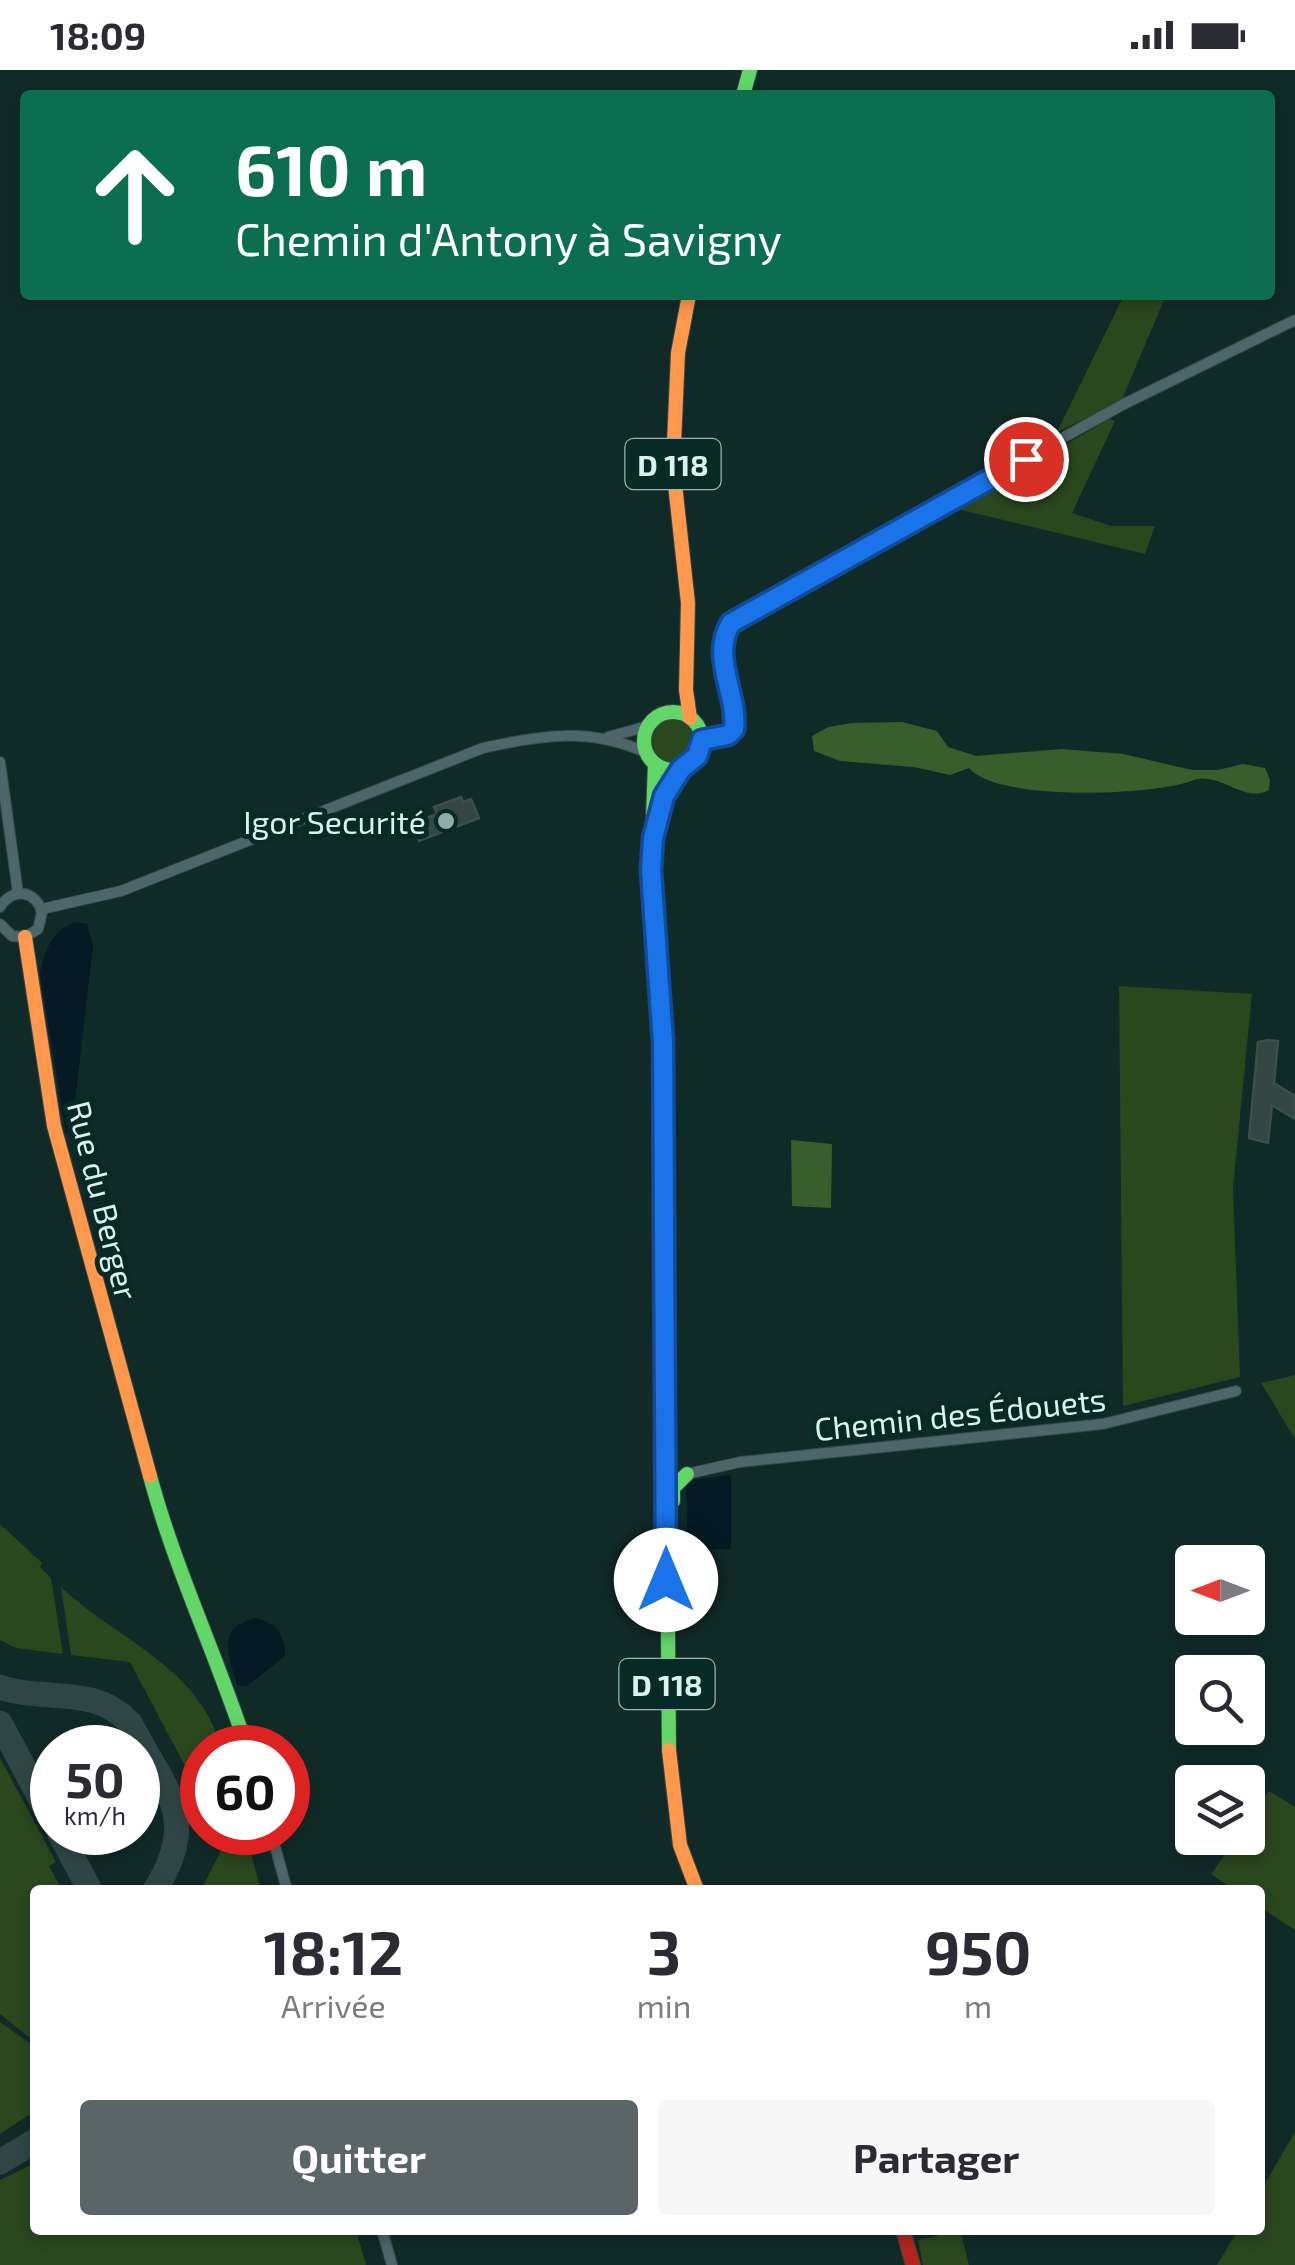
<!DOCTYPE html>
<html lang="fr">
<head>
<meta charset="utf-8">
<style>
	:root { --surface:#fff; --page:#f7f7f7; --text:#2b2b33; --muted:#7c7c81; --accent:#5a6568 }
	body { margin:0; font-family:"Exo 2",sans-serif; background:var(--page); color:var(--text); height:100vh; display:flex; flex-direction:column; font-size:38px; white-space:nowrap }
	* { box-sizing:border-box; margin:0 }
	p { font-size:32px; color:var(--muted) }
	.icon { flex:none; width:55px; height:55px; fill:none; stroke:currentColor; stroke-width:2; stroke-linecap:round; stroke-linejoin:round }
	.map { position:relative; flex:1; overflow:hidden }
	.details { position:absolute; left:30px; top:1815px; width:1235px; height:350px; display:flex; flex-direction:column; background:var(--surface); border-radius:10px; box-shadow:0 5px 15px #0003 }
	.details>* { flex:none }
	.guide { position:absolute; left:20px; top:20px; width:1255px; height:210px; border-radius:10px; box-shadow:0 5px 15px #0003; background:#0b6e4f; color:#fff; overflow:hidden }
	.needle { width:65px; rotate:270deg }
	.buttons { position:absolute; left:1175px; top:1475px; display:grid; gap:20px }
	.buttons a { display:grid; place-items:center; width:90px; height:90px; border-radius:10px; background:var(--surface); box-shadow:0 5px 15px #0003; font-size:50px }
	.speed { position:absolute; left:30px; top:1655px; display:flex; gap:20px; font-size:50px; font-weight:700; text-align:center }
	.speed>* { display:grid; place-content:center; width:130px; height:130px; border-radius:50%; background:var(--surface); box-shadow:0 5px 15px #0003; line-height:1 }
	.speed small { font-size:25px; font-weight:400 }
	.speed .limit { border:15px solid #d22; background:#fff; color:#111 }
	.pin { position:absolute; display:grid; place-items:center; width:85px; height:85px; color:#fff; margin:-42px; border:5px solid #fff; border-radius:50%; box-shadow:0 2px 10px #0007 }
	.me { position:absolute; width:110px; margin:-55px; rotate:0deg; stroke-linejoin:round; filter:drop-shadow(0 0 8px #0008) }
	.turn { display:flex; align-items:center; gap:35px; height:210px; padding:0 50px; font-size:45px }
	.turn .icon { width:130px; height:130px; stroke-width:2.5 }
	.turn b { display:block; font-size:70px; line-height:85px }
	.eta { display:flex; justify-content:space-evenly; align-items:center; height:170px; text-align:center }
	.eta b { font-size:60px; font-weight:700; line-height:70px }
	.primary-button { display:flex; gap:20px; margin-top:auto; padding:20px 50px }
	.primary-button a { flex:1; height:115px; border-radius:10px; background:var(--accent); color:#fff; font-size:40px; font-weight:700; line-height:115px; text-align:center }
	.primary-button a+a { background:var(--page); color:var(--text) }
	.status { display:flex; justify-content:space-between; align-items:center; height:70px; padding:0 50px; background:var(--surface); direction:ltr }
	.status svg { height:28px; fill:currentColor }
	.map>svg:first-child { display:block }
	.green { fill:#2a471e }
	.forest { fill:#3a5d2c }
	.water { fill:#051a25 }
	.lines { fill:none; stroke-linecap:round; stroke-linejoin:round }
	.taxiway { stroke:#304646; stroke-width:25 }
	.building { fill:#354743; stroke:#3d4f4b; stroke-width:2.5 }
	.street-casing { stroke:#334746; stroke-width:12 }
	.fast-casing { stroke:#334746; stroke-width:16 }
	.slow-casing { stroke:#334746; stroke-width:16 }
	.jam-casing { stroke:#334746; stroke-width:16 }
	.street { stroke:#4e6569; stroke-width:10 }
	.fast { stroke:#63d668; stroke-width:14 }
	.slow { stroke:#ff974d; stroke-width:14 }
	.jam { stroke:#b3261e; stroke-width:14 }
	.route-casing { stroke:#114b97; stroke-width:25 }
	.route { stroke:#1a73e8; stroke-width:18 }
	.poi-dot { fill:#93aba9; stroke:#072a27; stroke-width:4 }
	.labels { text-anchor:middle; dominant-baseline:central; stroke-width:10; stroke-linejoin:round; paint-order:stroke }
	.shield { fill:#072a27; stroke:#9bb5b2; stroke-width:2.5 }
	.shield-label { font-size:30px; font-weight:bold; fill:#daf1ee }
	.poi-label { font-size:32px; fill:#daf1ee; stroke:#072a27; text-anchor:end }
	.street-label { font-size:32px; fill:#daf1ee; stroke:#072a27 }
</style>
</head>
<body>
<div class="status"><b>18:09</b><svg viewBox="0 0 49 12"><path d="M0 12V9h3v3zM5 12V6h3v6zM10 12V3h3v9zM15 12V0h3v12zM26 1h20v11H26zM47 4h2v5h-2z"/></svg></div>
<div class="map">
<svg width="1295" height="2195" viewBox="0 0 1295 2195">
	<rect width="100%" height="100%" fill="#102a28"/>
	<path class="green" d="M1124,225H1166L1121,332L1057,362Z
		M1109,349L1115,351L1072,443L1111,456H1155L1145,484L957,439Z
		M650 671a23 23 0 1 1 46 0a23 23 0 1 1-46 0Z
		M1119,916L1252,924L1233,1118L1240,1307L1123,1336Z
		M1295,1305V1369L1261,1313Z
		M0,1454L42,1493L40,1497L51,1508L63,1584L16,1578L0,1570Z
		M61,1517C117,1570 199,1596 221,1677L202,1678V1728L130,1592L71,1585Z
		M0,1688L56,1792L49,1796L62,1820H35V1972L0,1944Z
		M1269,1721L1295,1737V1860L1260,1837V1820H1234L1211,1804L1237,1768H1248V1752Z
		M221,1763H245L261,1820H201L226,1771Z
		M0,1952L35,1977V2041L0,2064Z
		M1295,2062V2195H1217L1238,2160H1260V2122Z
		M35,2093V2160H356L366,2195H0V2110Z
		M936,2160H960L969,2195H923L918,2170L938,2166Z"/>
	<path class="forest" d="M902,652L937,661L948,677L976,686L1062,679L1123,684L1192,700H1218L1243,694L1265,698L1270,710L1269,720C1245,734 1219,701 1194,710C1155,726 997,732 969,698L950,705L914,697L840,691L814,681L812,666L828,657L852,653Z
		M791,1070L832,1074L831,1138L792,1136Z"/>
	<path class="water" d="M77,852L87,854L93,876L72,1057L66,1064L40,904C44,881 53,858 77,852Z
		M731,1405V1479L688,1480L686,1411Z
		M256,1548C278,1554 285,1564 285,1586L247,1616L237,1615C228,1583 216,1558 256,1548Z"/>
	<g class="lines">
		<path class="taxiway" d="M0,1617C46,1633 93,1614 130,1653C165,1721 201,1747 155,1820
			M0,1653L52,1750
			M59,1762L90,1820
			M0,2092L35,2071"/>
	</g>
	<path class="building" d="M461,727L463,732L471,729L479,748L419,771L412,754L437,744L434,737Z
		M1268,970L1278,971L1274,1013L1295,1026V1049L1272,1035L1268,1073L1249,1068L1258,972Z"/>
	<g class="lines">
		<g class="street-casing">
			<path id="street" d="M608,667L648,656
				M702,670L728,665L734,659L723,572L725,562L739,547L1124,334L1295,250
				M0,692L18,823
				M0,837C13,817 35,820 42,842L38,859L25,867L12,866L0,854
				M42,839L121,821L483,678C542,665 590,657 647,683
				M687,1404L740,1392L1103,1354L1236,1321
				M271,1762L287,1820
				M382,2160L392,2195"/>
		</g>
		<g class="fast-casing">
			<path id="fast" d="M743,25L750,0
				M644 671a29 29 0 1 1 58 0a29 29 0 1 1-58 0Z
				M655,694L651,800L663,972L669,1680
				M150,1406C175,1499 217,1586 247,1678
				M673,1431V1418L687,1404"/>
		</g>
		<g class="slow-casing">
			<path id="slow" d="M689,225L678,283L673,396L688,533L686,620L690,648
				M25,867L54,1056L150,1406
				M669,1680L680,1775L697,1820"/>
		</g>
		<g class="jam-casing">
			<path id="jam" d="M903,2160L913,2195"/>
		</g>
		<use href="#street" class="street"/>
		<use href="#fast" class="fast"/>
		<use href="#slow" class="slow"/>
		<use href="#jam" class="jam"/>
	</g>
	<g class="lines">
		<g class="route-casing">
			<path id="route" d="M666,1510L663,972L651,800L653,768L664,726L681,699L697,686L702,670L728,665L734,659C738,624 710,586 731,553L1026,389"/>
		</g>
		<use href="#route" class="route"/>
	</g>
	<circle class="poi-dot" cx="446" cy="751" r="10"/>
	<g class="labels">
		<g class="shield">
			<rect x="625.5" y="369" width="95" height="50" rx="8"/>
			<rect x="619.5" y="1589" width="95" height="50" rx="8"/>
		</g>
		<g class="shield-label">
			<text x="673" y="394">D 118</text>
			<text x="667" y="1614">D 118</text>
		</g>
		<g class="poi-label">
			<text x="426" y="751">Igor Securité</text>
		</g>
		<g class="street-label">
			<text transform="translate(104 1130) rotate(76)">Rue du Berger</text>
			<text transform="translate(960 1343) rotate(-6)">Chemin des Édouets</text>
		</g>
	</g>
</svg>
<div class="buttons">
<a><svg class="needle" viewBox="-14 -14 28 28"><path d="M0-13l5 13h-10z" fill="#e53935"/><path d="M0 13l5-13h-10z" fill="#7c7c81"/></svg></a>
<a><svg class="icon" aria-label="search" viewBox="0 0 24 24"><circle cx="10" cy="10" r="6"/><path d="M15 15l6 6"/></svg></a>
<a><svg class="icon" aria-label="layers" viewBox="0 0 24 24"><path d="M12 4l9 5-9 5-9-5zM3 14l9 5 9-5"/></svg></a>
</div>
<div class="speed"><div>50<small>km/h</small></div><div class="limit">60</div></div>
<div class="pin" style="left:1026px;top:389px;background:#d93025"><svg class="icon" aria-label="arrive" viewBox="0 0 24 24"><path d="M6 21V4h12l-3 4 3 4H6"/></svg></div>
<svg class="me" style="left:666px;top:1510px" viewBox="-20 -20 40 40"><circle r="19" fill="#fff"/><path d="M0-13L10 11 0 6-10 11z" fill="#1a73e8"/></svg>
<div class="guide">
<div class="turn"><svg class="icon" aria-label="ahead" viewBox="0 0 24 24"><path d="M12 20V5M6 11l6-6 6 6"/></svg><div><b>610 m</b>Chemin d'Antony à Savigny</div></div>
</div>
<section class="details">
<div class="eta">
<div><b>18:12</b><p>Arrivée</p></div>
<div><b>3</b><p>min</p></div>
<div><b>950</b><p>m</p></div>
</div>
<div class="primary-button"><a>Quitter</a><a>Partager</a></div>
</section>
</div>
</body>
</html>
